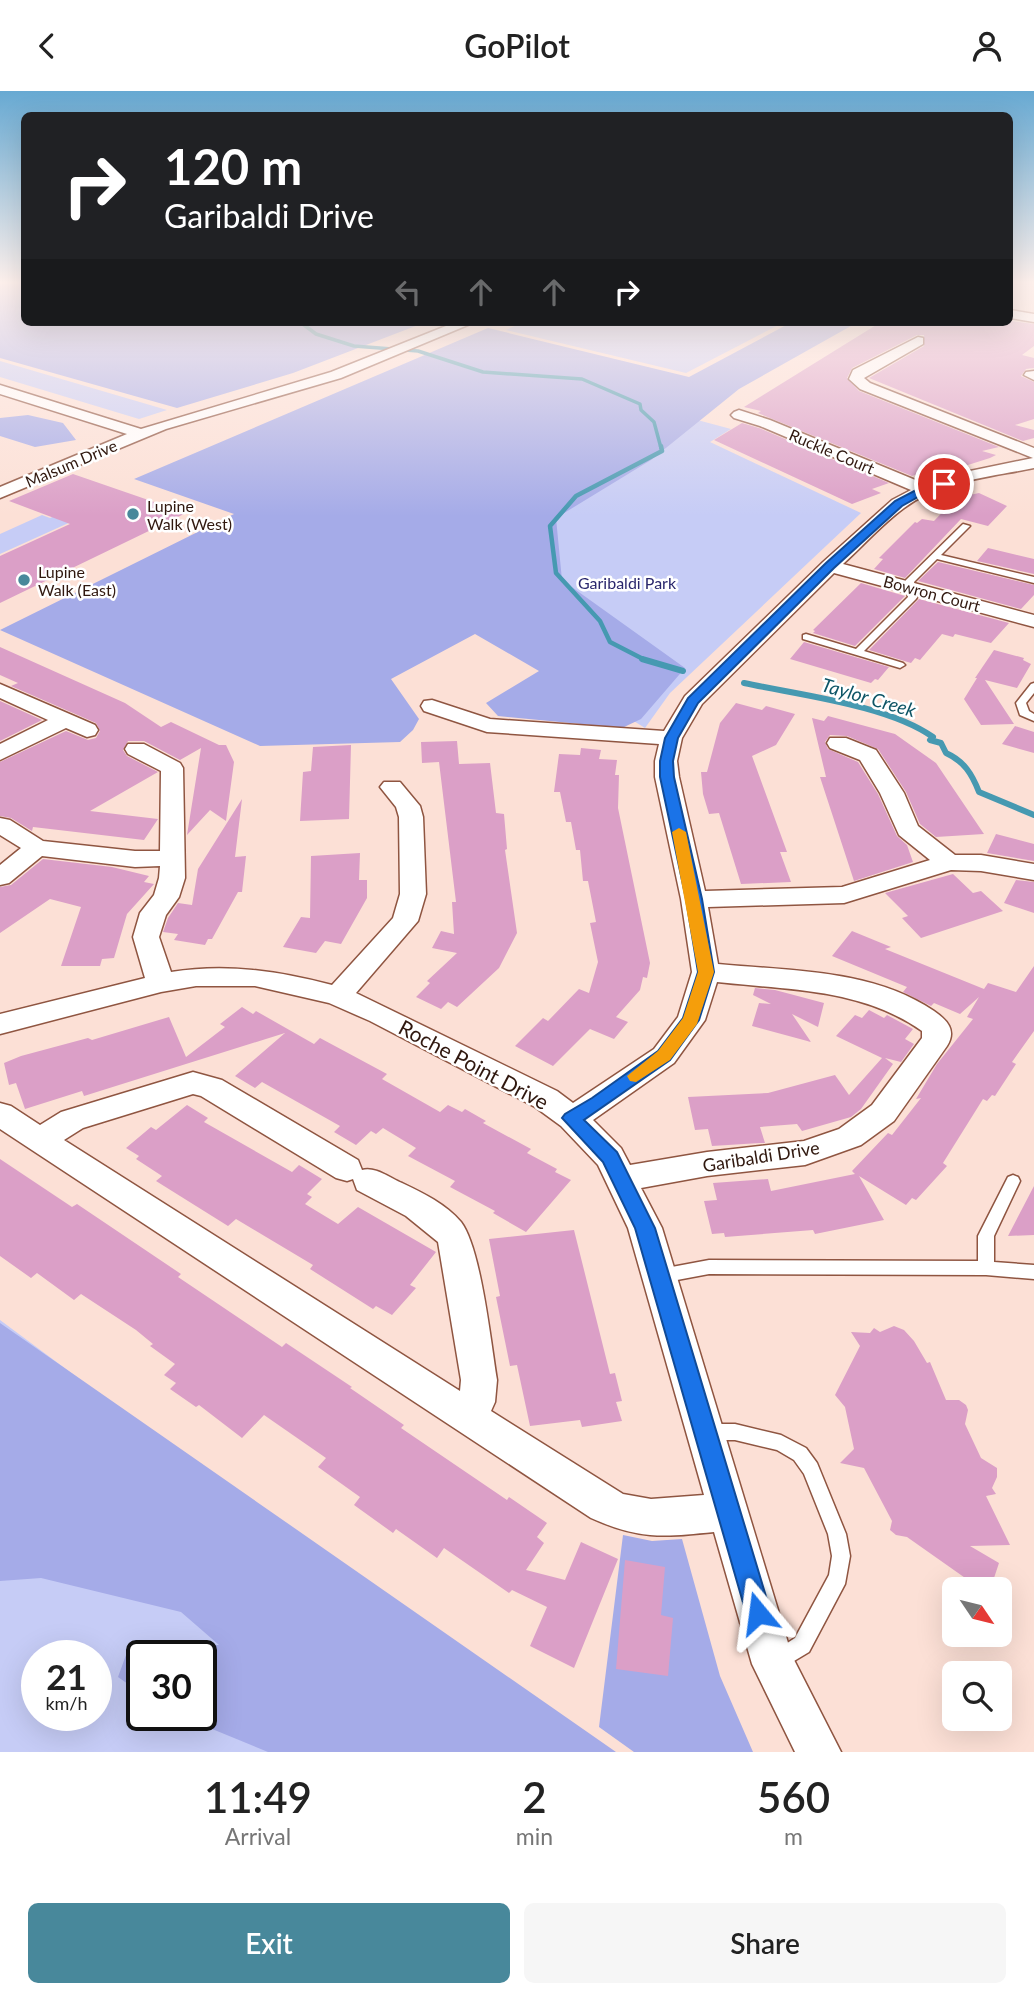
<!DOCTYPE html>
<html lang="en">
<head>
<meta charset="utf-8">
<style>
	:root { --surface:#fff; --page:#f6f6f6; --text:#222; --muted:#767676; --accent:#48889b }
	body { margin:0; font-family:Lato,sans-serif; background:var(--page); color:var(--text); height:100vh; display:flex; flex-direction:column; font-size:26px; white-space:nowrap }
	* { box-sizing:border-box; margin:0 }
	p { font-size:23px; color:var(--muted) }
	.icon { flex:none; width:38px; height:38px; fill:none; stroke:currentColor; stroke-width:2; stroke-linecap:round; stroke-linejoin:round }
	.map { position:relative; height:1661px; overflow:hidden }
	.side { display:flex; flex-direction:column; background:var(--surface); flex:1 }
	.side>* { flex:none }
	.banner { position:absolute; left:21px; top:21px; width:992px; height:214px; border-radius:10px; box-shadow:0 7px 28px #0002; background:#202124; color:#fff; overflow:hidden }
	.needle { width:46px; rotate:125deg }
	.tools { position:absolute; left:942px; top:1486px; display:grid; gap:14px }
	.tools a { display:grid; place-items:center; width:70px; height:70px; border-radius:10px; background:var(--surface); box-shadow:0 7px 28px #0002; font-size:35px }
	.speed { position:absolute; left:21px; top:1549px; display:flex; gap:14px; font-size:35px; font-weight:700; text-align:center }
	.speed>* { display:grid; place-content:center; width:91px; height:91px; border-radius:50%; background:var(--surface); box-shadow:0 7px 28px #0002; line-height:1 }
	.speed small { font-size:18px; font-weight:400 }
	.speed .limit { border:4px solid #111; border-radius:10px; background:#fff; color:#111 }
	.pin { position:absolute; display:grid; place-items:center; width:60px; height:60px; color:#fff; margin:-30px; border:4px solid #fff; border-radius:50%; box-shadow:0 2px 7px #0007 }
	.me { position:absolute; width:77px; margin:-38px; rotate:344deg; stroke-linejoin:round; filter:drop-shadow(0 0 5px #0008) }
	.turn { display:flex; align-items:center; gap:24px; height:147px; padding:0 28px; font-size:32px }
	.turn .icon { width:91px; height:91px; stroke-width:2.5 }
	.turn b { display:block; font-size:49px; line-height:60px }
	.lanes { display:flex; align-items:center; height:66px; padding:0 28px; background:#0003; justify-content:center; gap:35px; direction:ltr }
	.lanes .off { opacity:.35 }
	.eta { display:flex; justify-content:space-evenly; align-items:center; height:119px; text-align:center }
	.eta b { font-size:42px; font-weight:600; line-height:49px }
	.primary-button { display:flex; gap:14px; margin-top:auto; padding:14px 28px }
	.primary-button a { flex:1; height:80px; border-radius:10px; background:var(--accent); color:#fff; font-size:28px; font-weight:600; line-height:80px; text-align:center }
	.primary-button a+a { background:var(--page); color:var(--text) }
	header { display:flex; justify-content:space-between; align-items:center; height:91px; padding:0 28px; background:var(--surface); font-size:32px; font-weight:600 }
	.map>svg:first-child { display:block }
	.green { fill:#c6ccf6; fill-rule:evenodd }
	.forest { fill:#a5abe8 }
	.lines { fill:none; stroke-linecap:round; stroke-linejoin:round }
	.stream-far2 { stroke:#4699b1; stroke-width:3.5 }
	.stream-far1 { stroke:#4699b1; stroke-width:4.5 }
	.stream { stroke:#4699b1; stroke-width:6 }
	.building { fill:#db9fc7 }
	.lane-casing { stroke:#8f5541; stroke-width:3 }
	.street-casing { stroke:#8f5541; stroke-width:3 }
	.lane { fill:#fff; fill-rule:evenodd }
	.street { fill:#fff; fill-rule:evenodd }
	.route { fill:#1a73e8; stroke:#114b97; stroke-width:2 }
	.slow { fill:#f59e0b }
	.poi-dot { fill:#48889b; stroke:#fff; stroke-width:2.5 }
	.labels { text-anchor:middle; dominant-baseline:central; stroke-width:5; stroke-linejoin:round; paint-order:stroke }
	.far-street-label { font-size:16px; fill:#30180f; stroke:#fff }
	.far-poi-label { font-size:16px; fill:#30180f; stroke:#fff; text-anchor:start }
	.far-park-label { font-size:16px; fill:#2a276d; stroke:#fff }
	.street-label { font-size:18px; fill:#30180f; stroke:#fff }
	.water-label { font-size:19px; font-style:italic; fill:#0e5566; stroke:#fff }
	.near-street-label { font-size:21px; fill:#30180f; stroke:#fff }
</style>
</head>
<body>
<header><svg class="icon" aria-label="back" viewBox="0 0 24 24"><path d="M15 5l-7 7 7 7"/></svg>GoPilot<svg class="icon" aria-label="person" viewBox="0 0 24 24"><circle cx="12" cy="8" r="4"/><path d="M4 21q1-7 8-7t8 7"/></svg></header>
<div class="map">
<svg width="1034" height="1661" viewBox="0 0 1034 1661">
	<rect width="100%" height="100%" fill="#fce0d6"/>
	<path class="green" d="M524,231H784L686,282L506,239Z
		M0,270L167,319L139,328L0,286Z
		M690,327L731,338L710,351L861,422L670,602L645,637L467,526L390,498Z
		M68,419L84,425L0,463V443L42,424L50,427Z
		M0,1229L581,1661H0ZM37,1564H96V1624H37ZM142,1564H201V1624H142Z"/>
	<path class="forest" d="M0,193H24V231H426L293,282L177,317L0,267Z
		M792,231H858L739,298L651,369L556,427L562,489L685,577L641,628L622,637L498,625L486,612L539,580L475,543L391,588L419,628L413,639L400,651L260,655L0,539L234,423L134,388L488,237L689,286Z
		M28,324L63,332L76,349L35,356L0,345V327Z
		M0,1232L616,1661H268L178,1624H201V1564H142V1603L118,1586L130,1553L219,1554L181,1521L41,1487L0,1490Z
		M623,1444L652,1450L682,1448L720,1585L753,1661H634L599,1636Z"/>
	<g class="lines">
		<path class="stream-far2" d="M307,231L304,234L316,243L354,255L418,260L483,281L582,288L640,313L641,319L654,331L661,357"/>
		<path class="stream-far1" d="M645,569L610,551L600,530L556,482L550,435L576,405L662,360L661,355"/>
		<path class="stream" d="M642,568L683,580
			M744,592C799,604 888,614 933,646L930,649L941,652L946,662C964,670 972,683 979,701L1034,724"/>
	</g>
	<path class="building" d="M1010,230L1034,233V255L1022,264L1034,267V277L1026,278L1021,285L1034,291V328L1015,334L1034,339V347L1023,350L869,287L924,255V244H917L852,277L847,287L859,300L999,356L982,360L996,364L990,367L933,385L921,382L912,385L758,322L761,320L744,316L881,231Z
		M742,332L759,337L889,392L872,398L881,402L852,413L714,349Z
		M73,383L186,422L0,512V465L70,433L9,410Z
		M979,402L1007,415L988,435L961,428L905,487L874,478L883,468L879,467L915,431L917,432L922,428L934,430L956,407Z
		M988,457L1034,468V483L977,470Z
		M938,471L1034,494V504L1021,518L918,490Z
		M861,492L905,505L855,555L813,542L815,540L813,539Z
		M919,508L1009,532L991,552L955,543L953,546L942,543L920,569L915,567L911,572L869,559Z
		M804,551L889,576L878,589L875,588L871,592L790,568Z
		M0,556L125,612L161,636L171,631L219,654H226L234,671L226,730L210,719L187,744L201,657L180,669L144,650H128L123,659L127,665L158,681L90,720L158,728L144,749L33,736L32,740L11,727L0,725V671L66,640L88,649L96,647L100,640L96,632L11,595L18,592L0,584Z
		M994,559L1024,567L1023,569L1031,573L1017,597L985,589L1014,633L981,634L964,608L977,587H975Z
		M0,610L42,629L0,650Z
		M736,612L762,619L766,615L795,623L776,654L752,665L787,761H780L791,791L741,793L719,722L709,723L703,703L701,681H707L720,632Z
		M828,625L895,643L936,672L984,743L936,746L920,733L906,701L878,658L847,645L830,644L825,651L828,658L858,671L878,703L897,745L907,754L913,771L854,790L820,686H826L812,627L824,630Z
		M1015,635L1034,641V662L1002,653Z
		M457,650L459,673L490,672L496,722L504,723L507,758L505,759L517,842L499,877L457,916L448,911L441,918L416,906L430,892L427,890L457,862L432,857L441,840L454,843L452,811H456L439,671L422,672L421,651Z
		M351,654L349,728L300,730L303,681L311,680L313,656Z
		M581,657L601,659L599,668L617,669L615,684H619L618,717L650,872L647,887L643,886L640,899L616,926L628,931L614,948L590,938L553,975L515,955L543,927L548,930L579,898L589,902L598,871L590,832L596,831L588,790H583L580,759H576L571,731H566L560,701H554L559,663L580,664Z
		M242,708L235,766L246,765L242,801H238L212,848H208L205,854L174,849L178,843L163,841L168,827L178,812L192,814L198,778Z
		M996,743L1034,753V770L987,762Z
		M360,762L359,789H367V807L341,853L325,850L316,862L283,856L301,826L310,827L311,765Z
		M43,768L112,776L149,785L144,791L154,793L127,823L114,867L102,868L100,875H61L81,816L50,808L0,842V796L11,794Z
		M953,783L973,802L981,800L1003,820L921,847L902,827L908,825L885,802Z
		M1016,789L1034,791V822L1004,812Z
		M852,840L891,856L885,858L984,898L988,892L1016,901L1034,875V940L1012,971L1016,973L995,1005L992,1004L987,1010L983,1008L943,1072L947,1075L916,1109L912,1107L906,1114L859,1085L884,1129L815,1143L813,1139L725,1146L724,1142L712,1143L704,1110L717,1109L713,1092L768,1088L771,1100L855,1083L852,1080L888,1042L892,1044L921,1007L916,1008L937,973L973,928L967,926L979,906L960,923L934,912L931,915L903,901L907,896L832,865Z
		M755,897L775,899L824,912L818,936L792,923L811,951L752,935L759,912L771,913L753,904Z
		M242,916L253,923L256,920L314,953L320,947L387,983L382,988L440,1021L448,1014L462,1021L465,1018L486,1030L483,1032L531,1058L527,1062L557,1078L555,1081L571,1089L526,1141L493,1122L495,1120L450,1096L455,1090L408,1065L416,1057L383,1037L376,1043L371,1040L356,1054L334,1041L340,1035L262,991L255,997L235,985L285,942L84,1005L82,1000L25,1018L16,992L9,994L4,972L21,965L88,947L92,949L169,926L186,966L225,936L220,933Z
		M869,919L884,927L887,924L913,938L905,948L914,953L901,971L885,967L893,973L861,1018L851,1026L802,1040L797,1033L760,1036L765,1052H760L712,1055L708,1038L695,1039L688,1006L768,1002L835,984L849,1004L882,967L836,945L855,924L862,927Z
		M187,1014L208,1027L204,1031L292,1081L299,1074L322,1088L307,1103L312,1106L305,1113L338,1133L358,1116L436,1161L410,1194L416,1197L392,1224L376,1215L373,1218L310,1178L313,1174L236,1128L228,1135L156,1090L162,1085L136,1068L139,1065L126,1057L151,1036L156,1039Z
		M0,1068L72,1116L77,1113L181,1183L178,1186L282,1256L286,1252L352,1296L350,1297L404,1334L401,1337L507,1409L509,1406L547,1432L537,1446L544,1452L526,1479L565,1489L581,1451L618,1468L574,1577L530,1555L547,1516L512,1499L509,1502L444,1457L437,1467L396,1438L393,1442L354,1414L360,1406L318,1376L326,1367L264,1324L242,1347L199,1314L196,1316L170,1298L176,1292L164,1284L175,1273L150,1255L153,1253L136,1239L81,1203L74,1209L37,1182L31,1187L0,1165Z
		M1034,1095V1144L1008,1145Z
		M574,1139L610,1283L615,1282L622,1310L616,1311L622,1330L582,1336L580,1329L530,1335L517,1274L510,1275L496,1206L500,1205L489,1148Z
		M894,1235L904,1239L914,1250L927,1272L930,1271L946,1309H959L966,1314L968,1319L965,1333L981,1367L997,1377V1386L992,1397L996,1403L986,1405L1010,1454L970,1455L999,1472L992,1493L981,1488L978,1496L907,1446L896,1444L890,1439L892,1430L864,1377L840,1372L854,1358L845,1316L835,1304L860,1255L851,1241L870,1242L874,1237L880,1241Z
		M625,1469L665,1476L661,1524L673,1527L668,1585L616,1578Z"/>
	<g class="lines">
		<g class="lane-casing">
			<path id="lane" d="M963,433L970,435L941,464L1034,486V492L937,468L914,491L917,506L916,508L864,560L903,572L905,574L900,577L803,548V544L806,543L856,558L908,506L905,491L906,489Z
				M1034,592V602L1026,612L1029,620L1034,623V630L1020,624L1016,612L1031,593Z
				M1013,1084L1018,1086L1020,1090L994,1145V1171L1034,1174V1188L986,1184L709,1183L661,1192L655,1190L653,1185L655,1180L661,1178L709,1169L978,1170V1145L1008,1086Z
				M709,1333H735L781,1344L806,1357L817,1372L846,1443L850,1465L845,1493L809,1561L779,1579L772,1576L769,1569L772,1562L795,1547L829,1484L832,1465L828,1443L804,1383L794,1369L777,1359L735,1349H709L703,1347L700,1341L703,1335Z"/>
		</g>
		<g class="street-casing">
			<path id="street" d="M1010,219L1034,223V231L1010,227Z
				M456,231H475L341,287L166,338L0,407V396L127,343L0,303V294L141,338L331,281Z
				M918,246L923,247V253L864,287L870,292L1034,357V377C991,386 940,390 904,417C882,433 863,455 843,473L1034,524V536L834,482L702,613L682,647L677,670L679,686L705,800L842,796L930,769L899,744L880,702L860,669L830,657L827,652L830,647H846L876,659L904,702L918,735L955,764H981L1034,773V789L981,780L951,779L844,812L708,816L718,873C790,880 872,878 934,920C947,929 957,939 947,955L894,1030L861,1054L805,1074L707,1085L641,1097L662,1137L792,1565L841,1661H795L752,1573L714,1441C663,1446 640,1449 591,1427L0,1038V1012L11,1015L40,1034L61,1021L193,981L222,989L358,1069L362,1079C375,1075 390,1087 402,1092C423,1102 446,1113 461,1131C481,1157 491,1253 497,1289L495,1311L491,1320L623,1403L651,1408L704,1404L628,1137L598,1074L561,1035L535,1016L370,930L329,912L255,895H196L161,901L0,943V923L145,887L133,846L140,822L154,804L159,787L160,775L135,776L42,765L9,792L0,794V774L21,757L0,744V727L10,729L43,750L135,760H160L161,680L128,663L125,658L128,653H144L180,672L183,677L185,787L179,806L166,824L159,846L171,881C227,872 278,880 332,894L393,827L400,803L399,726L396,716L380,696L384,691H400L420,715L423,726L426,803L418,830L356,902L557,1000L573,1012L654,958L678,926L692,881L681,808L655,686V670L659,653L487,641L424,620L421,615L424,610L432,609L490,628L664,640L685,605L823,471L892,409L911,399L760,335L734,327L731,324L734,321L739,319L770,329L925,393L965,381L1033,367L860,298L849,288L853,279ZM717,891C788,899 861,897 922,940V947L872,1014L839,1038L804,1050L707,1061L630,1074L621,1057L593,1029L674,972L705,929ZM193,1003L201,1005L336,1087L347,1090L353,1088L357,1099L406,1125L438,1151L461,1289L460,1300L64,1049L83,1037Z
				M1034,280V289L1024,284L1026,281Z
				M0,593L95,634L98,639L95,644L87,646L66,637L0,669V653L48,629L0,607Z"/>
		</g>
		<use href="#lane" class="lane"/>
		<use href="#street" class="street"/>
	</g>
	<linearGradient id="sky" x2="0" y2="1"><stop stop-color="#67a9d2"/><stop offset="0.45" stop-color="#fef1ed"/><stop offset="1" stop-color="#fef1ed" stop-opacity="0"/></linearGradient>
	<rect width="1034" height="425" fill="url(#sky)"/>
	<path class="route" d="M944,390H948V395L927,401L902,415L834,477L698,612L678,647L673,670L674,686L702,808L714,881L699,929L670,969L584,1029L617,1061L655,1137L771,1522L767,1531L758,1535L750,1531L746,1522L635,1137L603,1071L562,1027L565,1023L592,1007L658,960L683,927L698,881L686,808L660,686V670L665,647L688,607L826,472L895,410L920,397Z"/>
	<path class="slow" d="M679,737L686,741L714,881L697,933L670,969L636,991L630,990L627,985L658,960L683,927L698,881L672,741Z"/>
	<g class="poi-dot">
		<circle cx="133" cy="423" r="7"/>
		<circle cx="24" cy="489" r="7"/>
	</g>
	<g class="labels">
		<g class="far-street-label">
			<text transform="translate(832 360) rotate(23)">Ruckle Court</text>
			<text transform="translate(71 372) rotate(-23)">Malsum Drive</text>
			<text transform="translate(932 502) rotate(15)">Bowron Court</text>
		</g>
		<g class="far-poi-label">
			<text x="147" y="414">Lupine<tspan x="147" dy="18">Walk (West)</tspan></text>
			<text x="38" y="480">Lupine<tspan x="38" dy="18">Walk (East)</tspan></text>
		</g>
		<g class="far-park-label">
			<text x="627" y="491">Garibaldi Park</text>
		</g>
		<g class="street-label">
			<text transform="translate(761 1065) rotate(-9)">Garibaldi Drive</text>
		</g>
		<g class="water-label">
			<text transform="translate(869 606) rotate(16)">Taylor Creek</text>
		</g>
		<g class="near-street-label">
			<text transform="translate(474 973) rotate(28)">Roche Point Drive</text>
		</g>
	</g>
</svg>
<div class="tools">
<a><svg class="needle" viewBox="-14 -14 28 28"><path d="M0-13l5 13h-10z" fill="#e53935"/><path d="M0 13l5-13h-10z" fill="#767676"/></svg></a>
<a><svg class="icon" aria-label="search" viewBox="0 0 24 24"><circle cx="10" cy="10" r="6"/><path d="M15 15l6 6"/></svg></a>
</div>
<div class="speed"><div>21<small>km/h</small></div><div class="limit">30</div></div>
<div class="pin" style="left:944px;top:393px;background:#d93025"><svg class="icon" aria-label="arrive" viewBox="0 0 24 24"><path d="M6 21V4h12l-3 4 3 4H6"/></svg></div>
<svg class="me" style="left:758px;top:1522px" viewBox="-20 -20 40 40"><path d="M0-17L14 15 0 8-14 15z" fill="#1a73e8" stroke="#fff" stroke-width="4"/></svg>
<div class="banner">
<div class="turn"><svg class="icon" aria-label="right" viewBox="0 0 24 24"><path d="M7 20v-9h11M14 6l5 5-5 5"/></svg><div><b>120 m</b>Garibaldi Drive</div></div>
<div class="lanes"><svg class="icon off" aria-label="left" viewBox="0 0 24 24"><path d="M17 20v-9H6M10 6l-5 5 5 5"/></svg><svg class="icon off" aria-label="ahead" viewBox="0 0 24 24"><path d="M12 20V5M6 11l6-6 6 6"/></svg><svg class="icon off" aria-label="ahead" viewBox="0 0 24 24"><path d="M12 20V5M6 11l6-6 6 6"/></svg><svg class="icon" aria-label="right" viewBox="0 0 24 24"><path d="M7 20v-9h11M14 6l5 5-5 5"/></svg></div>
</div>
</div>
<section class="side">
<div class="eta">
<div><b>11:49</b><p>Arrival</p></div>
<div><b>2</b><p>min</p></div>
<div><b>560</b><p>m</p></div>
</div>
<div class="primary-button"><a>Exit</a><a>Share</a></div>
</section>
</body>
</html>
